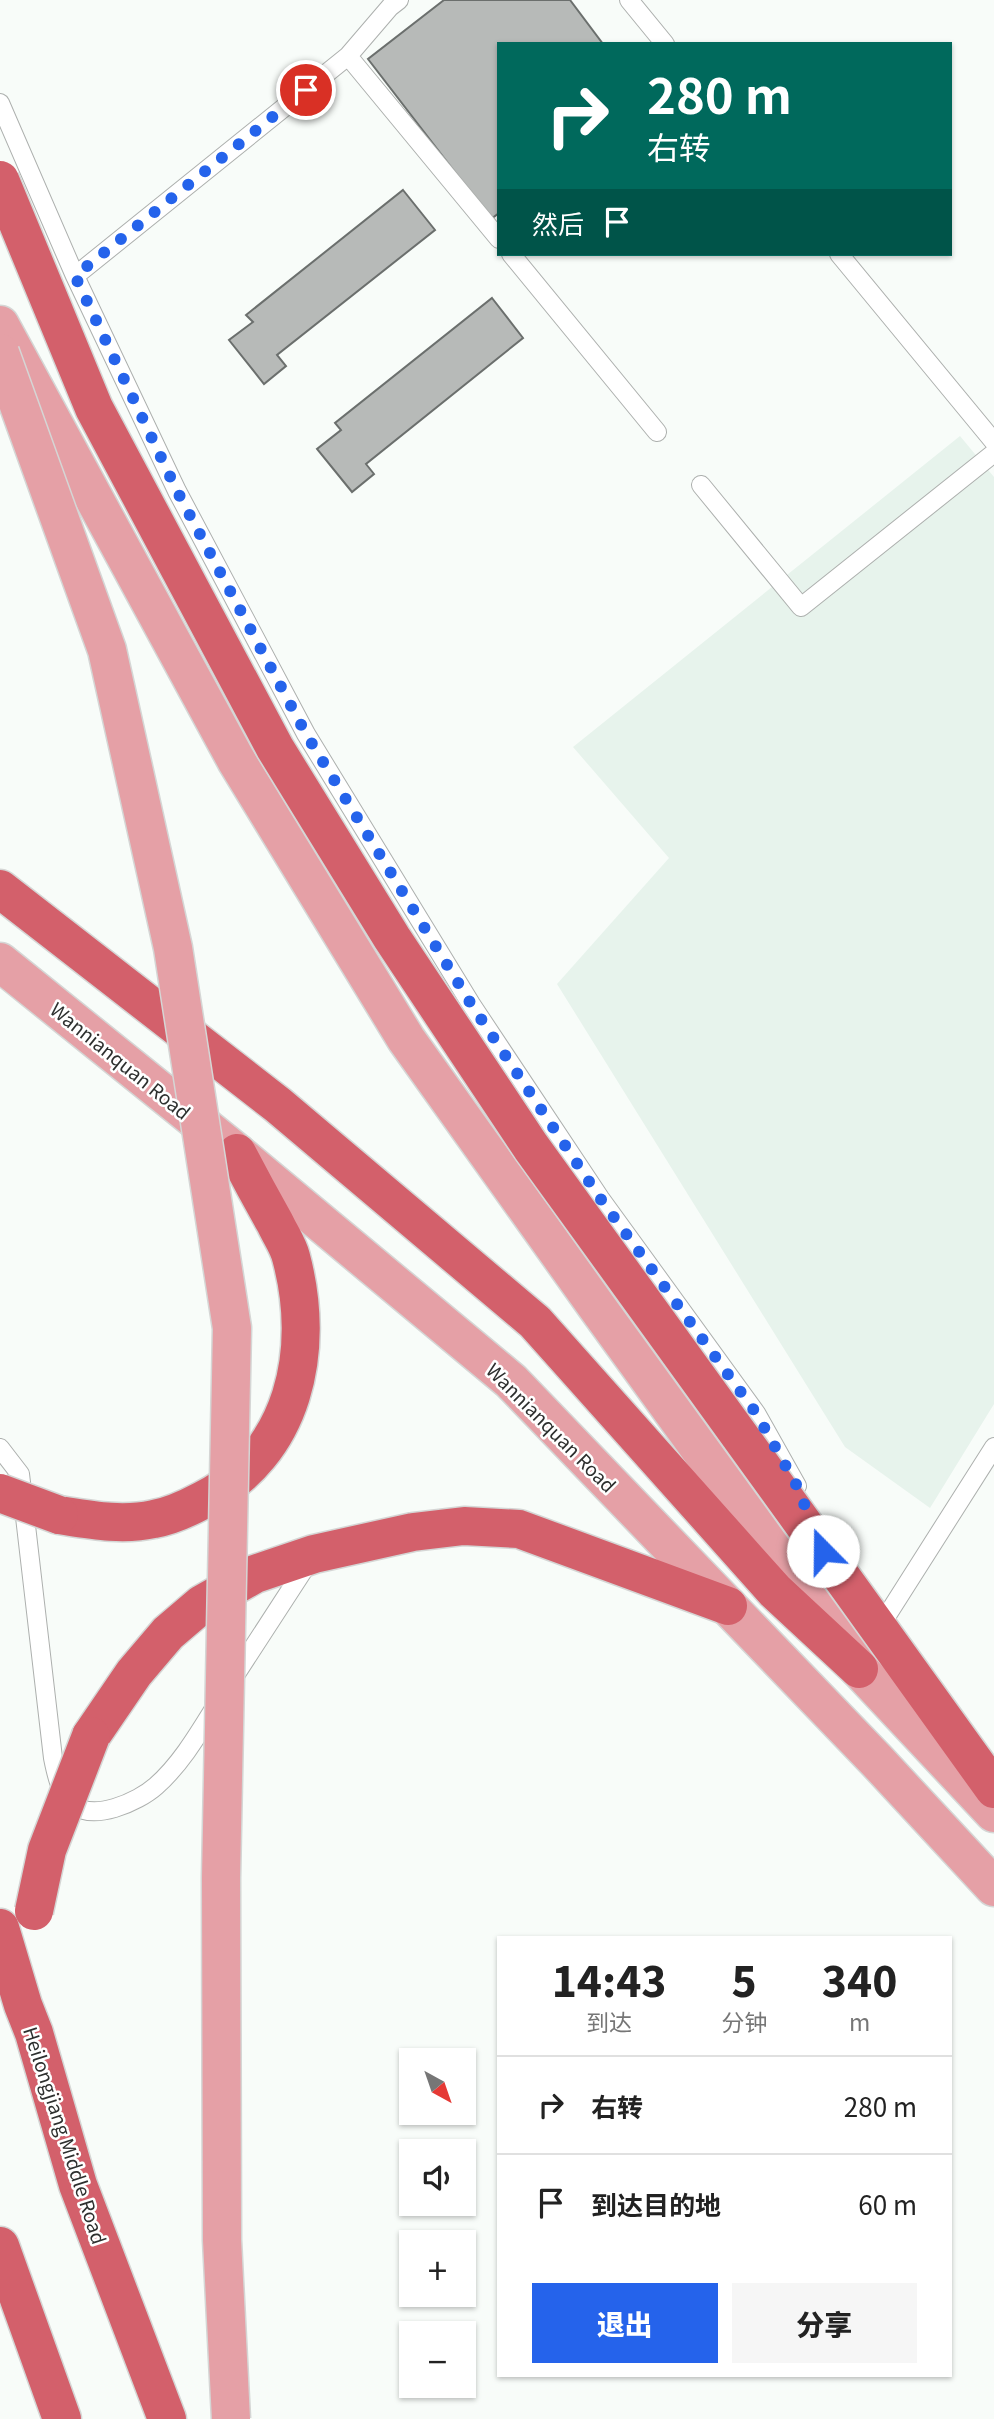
<!DOCTYPE html>
<html lang="zh">
<head>
<meta charset="utf-8">
<style>
	:root { --surface:#fff; --page:#f6f6f6; --text:#222; --muted:#767676; --line:#e0e0e0; --accent:#2563eb }
	body { margin:0; font-family:Georgia,"Noto Sans SC",serif; background:var(--page); color:var(--text); height:100vh; display:flex; flex-direction:column; font-size:26px; white-space:nowrap }
	* { box-sizing:border-box; margin:0 }
	p { font-size:23px; color:var(--muted) }
	.icon { flex:none; width:38px; height:38px; fill:none; stroke:currentColor; stroke-width:2; stroke-linecap:round; stroke-linejoin:round }
	.map { position:relative; flex:1; overflow:hidden }
	.panel { position:absolute; left:497px; top:1936px; width:455px; height:441px; display:flex; flex-direction:column; background:var(--surface); border-radius:0px; box-shadow:0 2px 5px #0004 }
	.panel>* { flex:none }
	.guide { position:absolute; left:497px; top:42px; width:455px; height:214px; border-radius:0px; box-shadow:0 2px 5px #0004; background:#00695c; color:#fff; overflow:hidden }
	.needle { width:46px; rotate:140deg }
	.fabs { position:absolute; left:399px; top:2048px; display:grid; gap:14px }
	.fabs a { display:grid; place-items:center; width:77px; height:77px; border-radius:0px; background:var(--surface); box-shadow:0 2px 5px #0004; font-size:35px }
	.pin { position:absolute; display:grid; place-items:center; width:60px; height:60px; color:#fff; margin:-30px; border:4px solid #fff; border-radius:50%; box-shadow:0 2px 7px #0007 }
	.me { position:absolute; width:77px; margin:-38px; rotate:338deg; stroke-linejoin:round; filter:drop-shadow(0 0 5px #0008) }
	.turn { display:flex; align-items:center; gap:24px; height:147px; padding:0 35px; font-size:32px }
	.turn .icon { width:91px; height:91px; stroke-width:2.5 }
	.turn b { display:block; font-size:49px; line-height:60px }
	.then { display:flex; align-items:center; height:66px; padding:0 35px; background:#0003; gap:14px; font-size:26px }
	.eta { display:flex; justify-content:space-evenly; align-items:center; height:119px; text-align:center }
	.eta b { font-size:42px; font-weight:800; line-height:49px }
	.cta { display:flex; gap:14px; margin-top:auto; padding:14px 35px }
	.cta a { flex:1; height:80px; border-radius:0px; background:var(--accent); color:#fff; font-size:28px; font-weight:800; line-height:80px; text-align:center }
	.cta a+a { background:var(--page); color:var(--text) }
	ul { padding:0; list-style:none }
	li { display:flex; align-items:center; gap:21px; height:98px; padding:0 35px; border-top:2px solid var(--line) }
	li div { flex:1 }
	li b { display:block; font-size:26px }
	li em { font-style:normal }
	.map>svg:first-child { display:block }
	.built { fill:#e7f3ec }
	.building { fill:#b7bab8; stroke:#6b6f6d; stroke-width:2 }
	.lines { fill:none; stroke-linecap:round; stroke-linejoin:round }
	.lane-casing { stroke:#adb0ae; stroke-width:20 }
	.primary-casing { stroke:#d5d6d5; stroke-width:41 }
	.highway-casing { stroke:#d5d6d5; stroke-width:41 }
	.lane { stroke:#fff; stroke-width:18 }
	.primary { stroke:#e5a0a6; stroke-width:38 }
	.highway { stroke:#d3606b; stroke-width:38 }
	.primary-bridge-casing { stroke:#d5d6d5; stroke-width:41; stroke-linecap:butt }
	.highway-bridge-casing { stroke:#d5d6d5; stroke-width:41; stroke-linecap:butt }
	.primary-bridge { stroke:#e5a0a6; stroke-width:38 }
	.highway-bridge { stroke:#d3606b; stroke-width:38 }
	.route { stroke:#2563eb; stroke-width:12; stroke-dasharray:0 21.6 }
	.labels { text-anchor:middle; dominant-baseline:central; stroke-width:5; stroke-linejoin:round; paint-order:stroke }
	.street-label { font-size:19px; fill:#2e302f; stroke:#fff }
</style>
</head>
<body>
<div class="map">
<svg width="994" height="2419" viewBox="0 0 994 2419">
	<rect width="100%" height="100%" fill="#f8fcf9"/>
	<path class="built" d="M960,436L994,477V1404L930,1508L845,1447L557,984L669,858L573,747Z"/>
	<path class="building" d="M444,0H570L603,44H499V213L491,219L368,59Z
		M403,190L435,230L277,355L286,366L264,384L229,340L253,322L246,315Z
		M492,298L523,338L366,464L374,474L352,492L317,449L341,430L335,423Z"/>
	<g class="lines">
		<g class="lane-casing">
			<path id="lane" d="M629,0L665,44
				M348,56L499,239
				M0,103L75,276L177,491L306,734L471,1004L600,1198L756,1413L797,1486
				M511,254L657,432
				M839,254L994,442
				M75,276L348,56L390,7L399,0
				M701,485L801,607L994,453
				M0,1448L20,1474L53,1758C56,1773 60,1792 71,1803C92,1823 138,1802 156,1786C181,1764 199,1733 217,1704
				M879,1628L994,1447
				M232,1680L310,1560"/>
		</g>
		<g class="primary-casing">
			<path id="primary" d="M0,325L236,760L406,1039L597,1307L859,1669L994,1813
				M0,962L237,1153L511,1381L877,1761L994,1887"/>
		</g>
		<g class="highway-casing">
			<path id="highway" d="M0,889L278,1105L535,1322L775,1591L859,1669
				M59,1515C91,1520 122,1526 154,1519C171,1516 188,1508 203,1500C295,1453 316,1350 291,1257C288,1245 280,1234 275,1223C262,1200 249,1176 237,1153
				M823,1551L994,1789
				M91,1736L134,1673L168,1633L202,1604L255,1574L314,1554L413,1532L464,1526L519,1529L728,1606
				M0,1928L23,2005L34,2033L78,2185L167,2419
				M0,2246L62,2419"/>
		</g>
		<use href="#lane" class="lane"/>
		<use href="#primary" class="primary"/>
		<use href="#highway" class="highway"/>
		<g class="primary-bridge-casing">
			<path id="primary-bridge" d="M0,353L107,650L173,948L232,1328L221,1878L222,2240L231,2419"/>
		</g>
		<g class="highway-bridge-casing">
			<path id="highway-bridge" d="M0,180L94,408L275,748L392,938L531,1147L823,1551
				M0,1493L59,1515
				M34,1911L47,1850L91,1736"/>
		</g>
		<use href="#primary-bridge" class="primary-bridge"/>
		<use href="#highway-bridge" class="highway-bridge"/>
	</g>
	<g class="lines">
		<path class="route" d="M306,90L75,276L177,491L306,734L471,1004L600,1198L756,1413L797,1486L823,1551"/>
	</g>
	<g class="labels">
		<g class="street-label">
			<text transform="translate(121 1060) rotate(39)">Wannianquan Road</text>
			<text transform="translate(552 1427) rotate(45)">Wannianquan Road</text>
			<text transform="translate(66 2135) rotate(72)">Heilongjiang Middle Road</text>
		</g>
	</g>
</svg>
<div class="fabs">
<a><svg class="needle" viewBox="-14 -14 28 28"><path d="M0-13l5 13h-10z" fill="#e53935"/><path d="M0 13l5-13h-10z" fill="#767676"/></svg></a>
<a><svg class="icon" aria-label="sound" viewBox="0 0 24 24"><path d="M4 9h4l5-4v14l-5-4H4zM17 9q2 3 0 6"/></svg></a>
<a>+</a>
<a>−</a>
</div>
<div class="pin" style="left:306px;top:90px;background:#d93025"><svg class="icon" aria-label="arrive" viewBox="0 0 24 24"><path d="M6 21V4h12l-3 4 3 4H6"/></svg></div>
<svg class="me" style="left:823px;top:1551px" viewBox="-20 -20 40 40"><circle r="19" fill="#fff"/><path d="M0-13L10 11 0 6-10 11z" fill="#2563eb"/></svg>
<div class="guide">
<div class="turn"><svg class="icon" aria-label="right" viewBox="0 0 24 24"><path d="M7 20v-9h11M14 6l5 5-5 5"/></svg><div><b>280 m</b>右转</div></div>
<div class="then">然后<svg class="icon" aria-label="arrive" viewBox="0 0 24 24"><path d="M6 21V4h12l-3 4 3 4H6"/></svg></div>
</div>
<section class="panel">
<div class="eta">
<div><b>14:43</b><p>到达</p></div>
<div><b>5</b><p>分钟</p></div>
<div><b>340</b><p>m</p></div>
</div>
<ul>
<li><svg class="icon" aria-label="right" viewBox="0 0 24 24"><path d="M7 20v-9h11M14 6l5 5-5 5"/></svg><div><b>右转</b></div><em>280 m</em></li>
<li><svg class="icon" aria-label="arrive" viewBox="0 0 24 24"><path d="M6 21V4h12l-3 4 3 4H6"/></svg><div><b>到达目的地</b></div><em>60 m</em></li>
</ul>
<div class="cta"><a>退出</a><a>分享</a></div>
</section>
</div>
</body>
</html>
